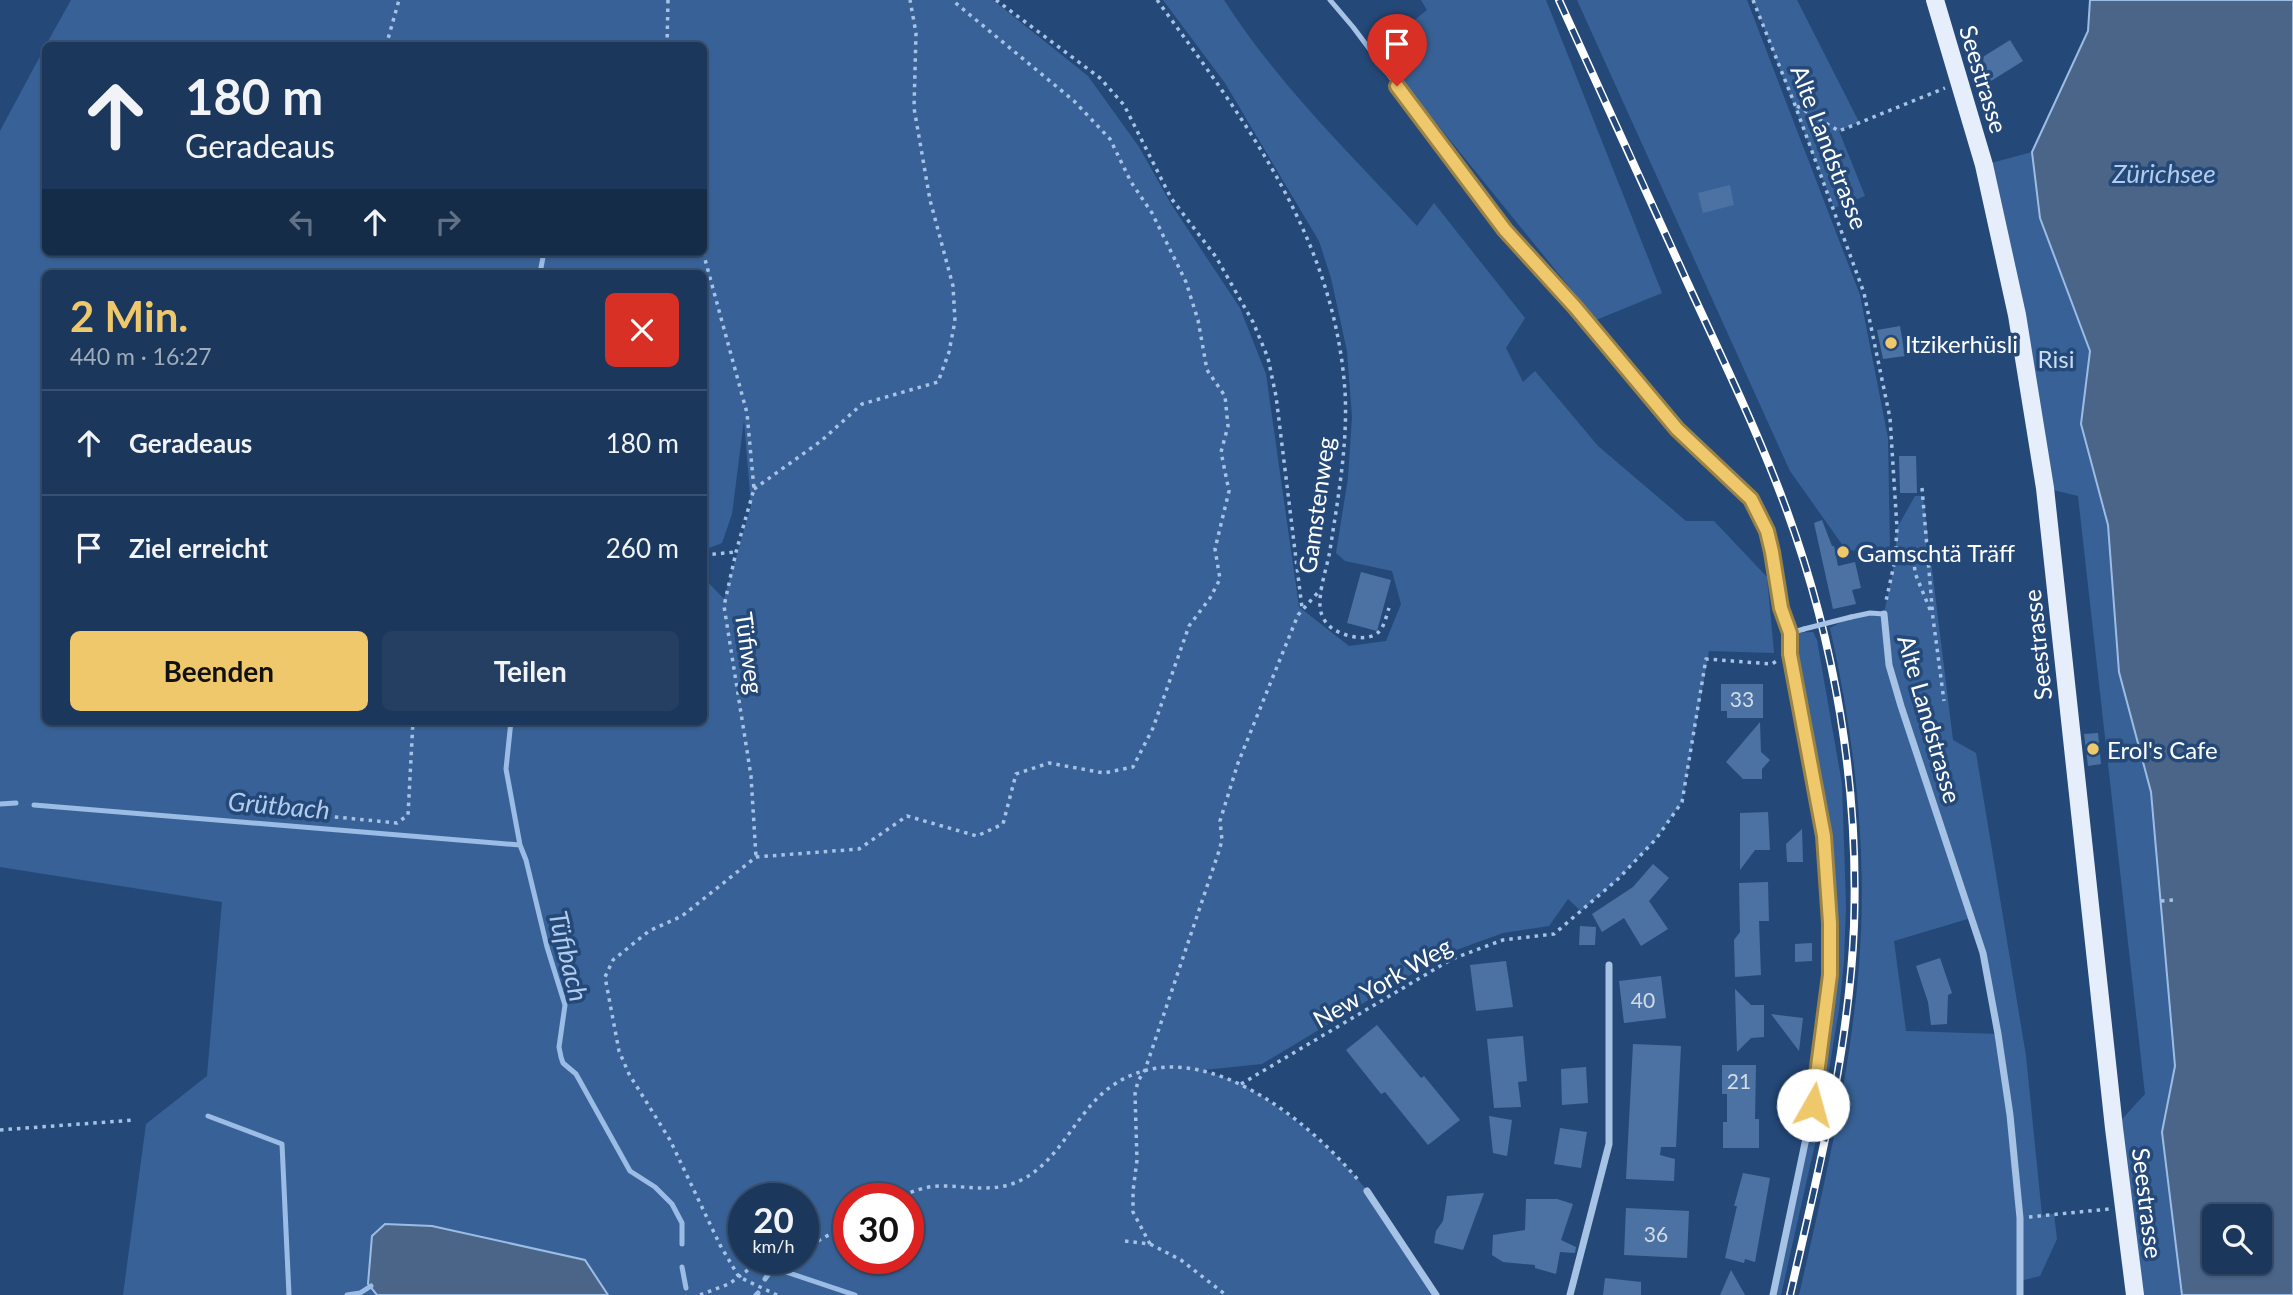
<!DOCTYPE html>
<html lang="de">
<head>
<meta charset="utf-8">
<style>
	:root { --surface:#1b375b; --page:#243f61; --text:#f1f3f6; --muted:#a0acbb; --line:#395171; --accent:#eec86a }
	body { margin:0; font-family:Lato,sans-serif; background:var(--page); color:var(--text); height:100vh; display:flex; flex-direction:column; font-size:26px; white-space:nowrap }
	* { box-sizing:border-box; margin:0 }
	p { font-size:23px; color:var(--muted) }
	.icon { flex:none; width:38px; height:38px; fill:none; stroke:currentColor; stroke-width:2; stroke-linecap:round; stroke-linejoin:round }
	.map { position:relative; flex:1; overflow:hidden }
	.drawer { position:absolute; left:42px; top:270px; width:665px; height:455px; display:flex; flex-direction:column; background:var(--surface); border-radius:10px; box-shadow:0 2px 5px #0004,0 0 0 2px var(--line) }
	.drawer>* { flex:none }
	.hud { position:absolute; left:42px; top:42px; width:665px; height:214px; border-radius:10px; box-shadow:0 2px 5px #0004,0 0 0 2px var(--line); background:#1b375b; color:var(--text); overflow:hidden }
	.fabs { position:absolute; left:2202px; top:1204px; display:grid; gap:14px }
	.fabs a { display:grid; place-items:center; width:70px; height:70px; border-radius:10px; background:var(--surface); box-shadow:0 2px 5px #0004,0 0 0 2px var(--line); font-size:35px }
	.speed { position:absolute; left:728px; top:1183px; display:flex; gap:14px; font-size:35px; font-weight:700; text-align:center }
	.speed>* { display:grid; place-content:center; width:91px; height:91px; border-radius:50%; background:var(--surface); box-shadow:0 2px 5px #0004,0 0 0 2px var(--line); line-height:1 }
	.speed small { font-size:18px; font-weight:400 }
	.speed .limit { border:10px solid #d22; background:#fff; color:#111 }
	.pin { position:absolute; display:grid; place-items:center; width:60px; height:60px; color:#fff; margin:-72px -30px; border-radius:50% 50% 50% 0; rotate:-45deg; box-shadow:0 0 7px #0007 }
	.pin .icon { rotate:45deg }
	.me { position:absolute; width:77px; margin:-38px; rotate:7deg; stroke-linejoin:round; filter:drop-shadow(0 0 5px #0008) }
	.turn { display:flex; align-items:center; gap:24px; height:147px; padding:0 28px; font-size:32px }
	.turn .icon { width:91px; height:91px; stroke-width:2.5 }
	.turn b { display:block; font-size:49px; line-height:60px }
	.lanes { display:flex; align-items:center; height:66px; padding:0 28px; background:#0003; justify-content:center; gap:35px; direction:ltr }
	.lanes .off { opacity:.35 }
	.round { display:grid; place-items:center; flex:none; width:74px; height:74px; border-radius:10px; background:var(--page) }
	.summary { display:flex; align-items:center; justify-content:space-between; height:119px; padding:0 28px }
	h1 { font-size:42px; font-weight:700; line-height:52px; color:var(--accent) }
	.cta { display:flex; gap:14px; margin-top:auto; padding:14px 28px }
	.cta a { flex:1; height:80px; border-radius:10px; background:var(--accent); color:#111; font-size:28px; font-weight:700; line-height:80px; text-align:center }
	.cta a+a { background:var(--page); color:var(--text) }
	ul { padding:0; list-style:none }
	li { display:flex; align-items:center; gap:21px; height:105px; padding:0 28px; border-top:2px solid var(--line) }
	li div { flex:1 }
	li b { display:block; font-size:26px }
	li em { font-style:normal }
	.map>svg:first-child { display:block }
	.green { fill:#386297; fill-rule:evenodd }
	.water { fill:#4a6588; stroke:#9bbde5; stroke-width:2; fill-rule:evenodd }
	.lines { fill:none; stroke-linecap:round; stroke-linejoin:round }
	.stream { stroke:#9bbde5; stroke-width:5 }
	.building { fill:#4c72a3 }
	.path { stroke:#a6c2e4; stroke-width:3.5; stroke-dasharray:3.5 5; stroke-linecap:butt }
	.lane { stroke:#a6c2e4; stroke-width:5 }
	.street { stroke:#a6c2e4; stroke-width:7 }
	.primary { stroke:#e6eefc; stroke-width:18 }
	.rail-casing { stroke:#fff; stroke-width:8 }
	.rail { stroke:#244979; stroke-width:5; stroke-dasharray:16; stroke-linecap:butt }
	.lane-bridge { stroke:#a6c2e4; stroke-width:5 }
	.route-casing { stroke:#9b8245; stroke-width:18 }
	.route { stroke:#eec86a; stroke-width:12 }
	.poi-dot { fill:#eec86a; stroke:#244979; stroke-width:2.5 }
	.labels { text-anchor:middle; dominant-baseline:central; stroke-width:7; stroke-linejoin:round; paint-order:stroke }
	.number-label { font-size:21px; fill:#d2dce8 }
	.street-label { font-size:24px; fill:#fff; stroke:#244979 }
	.poi-label { font-size:24px; fill:#fff; stroke:#244979; text-anchor:start }
	.park-label { font-size:24px; fill:#c9dcf3; stroke:#244979 }
	.water-label { font-size:26px; font-style:italic; fill:#b1ccec; stroke:#244979 }
</style>
</head>
<body>
<div class="map">
<svg width="2293" height="1295" viewBox="0 0 2293 1295">
	<rect width="100%" height="100%" fill="#244979"/>
	<path class="green" d="M71,0H993L1088,76L1139,147L1171,204L1240,308L1266,374L1299,607L1349,646L1386,641L1401,604L1392,571L1345,561L1336,553L1348,478L1352,417L1347,351L1331,278L1319,241L1225,83L1163,0H1224C1277,83 1350,154 1417,226L1434,203L1525,318L1506,348L1523,382L1535,371L1598,446L1686,521H1714L1767,577L1774,653L1709,651L1682,802L1656,839L1618,879L1581,911L1568,899L1549,926L1503,933L1445,954L1262,1064L1203,1070C1216,1076 1230,1078 1243,1085C1288,1111 1332,1147 1365,1188C1391,1221 1412,1260 1436,1295H608L585,1260L371,1286L377,1295H123L146,1124L207,1076L222,902L0,867V131L45,47L46,252H704V46L46,45ZM46,273H704V550L722,543L732,514L744,420L751,506L724,599L704,578V721H46ZM744,1199H803V1258H744ZM849,1199H908V1258H849Z
		M1421,0H1546L1662,293L1596,320L1377,50L1427,10Z
		M1577,0H1747L1860,295L1888,438L1890,553L1846,550L1790,471Z
		M1753,0H1797L1859,122L1839,131L1865,196L1834,208Z
		M2032,152L2040,218L2090,351L2081,424L2108,525L2119,672L2151,792L2175,1066L2162,1132L2182,1295H2135L2114,1128L2145,1094L2078,496L2045,488L1984,165Z
		M1915,496H1923L1953,740L1976,753L2026,1056L2042,1215L2054,1214L2057,1239L2040,1276L2020,1281V1295H1799C1824,1186 1850,1077 1859,966C1868,852 1855,739 1830,628L1851,617L1884,614L1895,560L1897,528ZM1971,918L1983,953L1998,1034L1906,1031L1894,941Z
		M1813,632L1817,640L1842,784L1846,905L1844,961L1839,1009L1822,1113L1781,1295H1773L1813,1105L1830,975L1824,836L1791,657L1790,633Z"/>
	<path class="water" d="M2090,0H2293V1295H2182L2162,1132L2175,1066L2151,792L2119,672L2108,525L2081,424L2090,351L2040,218L2032,152L2088,31ZM2214,1216H2259V1262H2214Z
		M385,1224L432,1226L585,1260L608,1295H377L368,1284L372,1236Z"/>
	<g class="lines">
		<path class="stream" d="M540,273L544,252
			M511,721L506,769L520,845L526,860L547,947L565,1005L559,1047L561,1057L563,1063L576,1074L630,1171L655,1187L672,1204L682,1223V1244
			M0,804L16,803
			M34,805L520,845
			M208,1116L282,1144L289,1295
			M682,1267L686,1288
			M765,1279L770,1272L783,1271L855,1295
			M347,1295L360,1293L371,1286
			M756,1295L758,1293"/>
	</g>
	<path class="building" d="M2010,40L2023,61L1991,81L1978,60Z
		M1730,185L1734,205L1703,213L1698,193Z
		M1900,326L1905,356L1883,359L1877,330Z
		M1899,456H1916L1917,493H1900Z
		M1822,520L1832,546H1834L1838,566L1855,562L1861,588L1852,590L1856,604L1833,609L1814,523Z
		M1361,572L1391,580L1377,631L1347,623Z
		M1721,684H1763V718H1727V711H1721Z
		M1760,722L1761,752L1770,760L1762,769V779H1743L1726,762Z
		M2098,733L2101,764L2088,766L2084,734Z
		M1768,812L1770,850H1755L1740,870V813Z
		M1802,829L1803,862H1787L1786,844Z
		M1653,864L1669,878L1649,901L1668,929L1641,946L1624,918L1602,932L1592,914L1633,887Z
		M1768,882L1769,921H1759L1761,975L1735,977L1734,940L1740,932L1739,883Z
		M1580,926L1596,927L1595,945H1579Z
		M1812,943V961L1795,962V944Z
		M1940,958L1952,993L1948,995L1947,1024L1931,1025L1928,1002L1916,966Z
		M1506,961L1513,1007L1476,1011L1470,965Z
		M1661,976L1666,1018L1624,1023L1619,981Z
		M1735,989L1751,1005H1764V1037L1751,1038L1737,1052Z
		M1771,1014L1803,1018L1799,1051Z
		M1377,1025L1421,1078L1424,1076L1460,1120L1428,1145L1385,1092L1381,1094L1346,1050Z
		M1523,1036L1527,1081L1518,1082L1521,1107L1494,1108L1487,1039Z
		M1633,1044L1681,1046L1676,1147H1661L1660,1155L1675,1159L1674,1181L1626,1179Z
		M1722,1065H1756L1755,1119H1759V1148H1723V1122H1727V1094H1722Z
		M1586,1067L1588,1103L1562,1105L1561,1069Z
		M1489,1116L1512,1120L1507,1156L1493,1153Z
		M1560,1128L1587,1132L1581,1168L1554,1164Z
		M1743,1173L1770,1178L1755,1262L1745,1259L1744,1263L1725,1258L1737,1206H1734Z
		M1484,1193L1463,1250L1434,1243L1436,1231L1443,1221L1447,1196Z
		M1526,1199H1557L1573,1204L1561,1240L1576,1247L1575,1253L1560,1252L1556,1274L1535,1268V1265L1503,1262L1492,1255L1493,1235L1525,1230Z
		M1626,1208L1689,1211L1687,1258L1624,1255Z
		M1731,1270L1745,1295H1720Z
		M1605,1278L1641,1282V1295H1603Z"/>
	<g class="lines">
		<path class="path" d="M996,0L1100,78L1124,105L1171,198L1216,257L1253,322L1268,358L1276,396L1302,608
			M1157,0C1245,121 1334,236 1345,391C1348,444 1338,498 1330,550C1327,568 1319,588 1320,607C1321,617 1326,624 1333,629C1346,637 1372,644 1382,628C1385,622 1387,614 1389,608
			M1753,0L1795,105L1864,293L1890,418L1897,528L1895,560L1886,601
			M386,46L399,0
			M667,46L668,0
			M1797,106L1839,131L1945,88
			M703,252L747,413L754,489L736,552L724,606L751,776L756,857
			M1922,488L1933,618L1944,701
			M754,489L821,441L862,404L938,382L949,352L955,321L953,286L930,200L914,108L916,33L910,0
			M704,555L736,552
			M1896,555L1914,560L1915,573L1931,612
			M284,812L397,823L408,815L413,721
			M2161,901L2173,900
			M1241,1084L1452,959L1503,940L1554,934L1618,879L1656,839L1682,802L1706,659L1772,664L1778,660
			M0,1130L134,1120
			M895,1199C910,1192 925,1186 941,1186C970,1186 998,1194 1025,1178C1059,1159 1075,1117 1104,1092C1188,1022 1304,1115 1359,1181
			M2029,1217L2109,1209
			M1125,1241L1150,1244L1181,1260L1226,1295
			M1150,1244L1133,1212V1191L1137,1160L1135,1094L1138,1081L1145,1070L1219,851L1222,840L1220,821L1238,763L1298,615L1321,589
			M803,1249L849,1224
			M700,1295L729,1284L764,1258
			M777,1295L739,1277L720,1245L670,1140L629,1074L619,1051L605,977L613,960L649,931L682,916L756,857L859,849L907,816L977,836L1003,824L1016,774L1049,763L1104,773L1133,767L1153,728L1189,626L1210,598L1220,579L1215,549L1229,491L1221,452L1228,426L1225,396L1207,370L1198,320L1186,282L1152,213L1131,182L1110,139L1074,101L952,0"/>
		<path class="lane" d="M1330,0L1353,27L1505,230L1575,307L1677,429L1751,499L1767,531L1781,608L1790,633L1804,629
			M1851,617L1870,613L1884,614"/>
		<path class="street" d="M1884,614L1889,665L1901,706L1983,953L1998,1034L2010,1115L2020,1218V1295
			M1367,1191L1436,1295
			M1570,1295L1609,1144V965
			M1773,1295L1813,1105L1830,975L1831,945L1824,836L1790,654V633"/>
		<path class="primary" d="M1935,0L1984,165L2017,315L2045,488L2114,1128L2135,1295"/>
		<g class="rail-casing">
			<path id="rail" d="M1559,0C1602,95 1646,190 1689,286C1723,360 1759,434 1787,511C1835,643 1859,785 1854,926C1849,1051 1818,1173 1790,1295"/>
		</g>
		<use href="#rail" class="rail"/>
		<path class="lane-bridge" d="M1804,629L1851,617"/>
	</g>
	<g class="lines">
		<g class="route-casing">
			<path id="route" d="M1397,86L1505,230L1575,307L1677,429L1751,499L1767,531L1772,552L1781,608L1790,633V654L1824,836L1830,923V975L1813,1105"/>
		</g>
		<use href="#route" class="route"/>
	</g>
	<g class="poi-dot">
		<circle cx="1891" cy="343" r="7"/>
		<circle cx="1843" cy="552" r="7"/>
		<circle cx="2093" cy="749" r="7"/>
	</g>
	<g class="labels">
		<g class="number-label">
			<text x="1742" y="698">33</text>
			<text x="1643" y="999">40</text>
			<text x="1739" y="1080">21</text>
			<text x="1656" y="1233">36</text>
		</g>
		<g class="street-label">
			<text transform="translate(1984 79) rotate(73)">Seestrasse</text>
			<text transform="translate(1830 147) rotate(69)">Alte Landstrasse</text>
			<text transform="translate(1316 505) rotate(-82)">Gamstenweg</text>
			<text transform="translate(2037 645) rotate(-96)">Seestrasse</text>
			<text transform="translate(750 653) rotate(82)">Tüfiweg</text>
			<text transform="translate(1930 719) rotate(74)">Alte Landstrasse</text>
			<text transform="translate(1382 982) rotate(-30)">New York Weg</text>
			<text transform="translate(2148 1203) rotate(83)">Seestrasse</text>
		</g>
		<g class="poi-label">
			<text x="1905" y="343">Itzikerhüsli</text>
			<text x="1857" y="552">Gamschtä Träff</text>
			<text x="2107" y="749">Erol's Cafe</text>
		</g>
		<g class="park-label">
			<text x="2056" y="358">Risi</text>
		</g>
		<g class="water-label">
			<text x="2164" y="173">Zürichsee</text>
			<text transform="translate(279 805) rotate(5)">Grütbach</text>
			<text transform="translate(569 956) rotate(76)">Tüfibach</text>
		</g>
	</g>
</svg>
<div class="fabs">
<a><svg class="icon" aria-label="search" viewBox="0 0 24 24"><circle cx="10" cy="10" r="6"/><path d="M15 15l6 6"/></svg></a>
</div>
<div class="speed"><div>20<small>km/h</small></div><div class="limit">30</div></div>
<div class="pin" style="left:1397px;top:86px;background:#d93025"><svg class="icon" aria-label="arrive" viewBox="0 0 24 24"><path d="M6 21V4h12l-3 4 3 4H6"/></svg></div>
<svg class="me" style="left:1813px;top:1105px" viewBox="-20 -20 40 40"><circle r="19" fill="#fff"/><path d="M0-13L10 11 0 6-10 11z" fill="#eec86a"/></svg>
<div class="hud">
<div class="turn"><svg class="icon" aria-label="ahead" viewBox="0 0 24 24"><path d="M12 20V5M6 11l6-6 6 6"/></svg><div><b>180 m</b>Geradeaus</div></div>
<div class="lanes"><svg class="icon off" aria-label="left" viewBox="0 0 24 24"><path d="M17 20v-9H6M10 6l-5 5 5 5"/></svg><svg class="icon" aria-label="ahead" viewBox="0 0 24 24"><path d="M12 20V5M6 11l6-6 6 6"/></svg><svg class="icon off" aria-label="right" viewBox="0 0 24 24"><path d="M7 20v-9h11M14 6l5 5-5 5"/></svg></div>
</div>
<section class="drawer">
<div class="summary"><div><h1>2 Min.</h1><p>440 m · 16:27</p></div><a class="round" style="background:#d93025;color:#fff"><svg class="icon" aria-label="close" viewBox="0 0 24 24"><path d="M6 6l12 12M18 6L6 18"/></svg></a></div>
<ul>
<li><svg class="icon" aria-label="ahead" viewBox="0 0 24 24"><path d="M12 20V5M6 11l6-6 6 6"/></svg><div><b>Geradeaus</b></div><em>180 m</em></li>
<li><svg class="icon" aria-label="arrive" viewBox="0 0 24 24"><path d="M6 21V4h12l-3 4 3 4H6"/></svg><div><b>Ziel erreicht</b></div><em>260 m</em></li>
</ul>
<div class="cta"><a>Beenden</a><a>Teilen</a></div>
</section>
</div>
</body>
</html>
